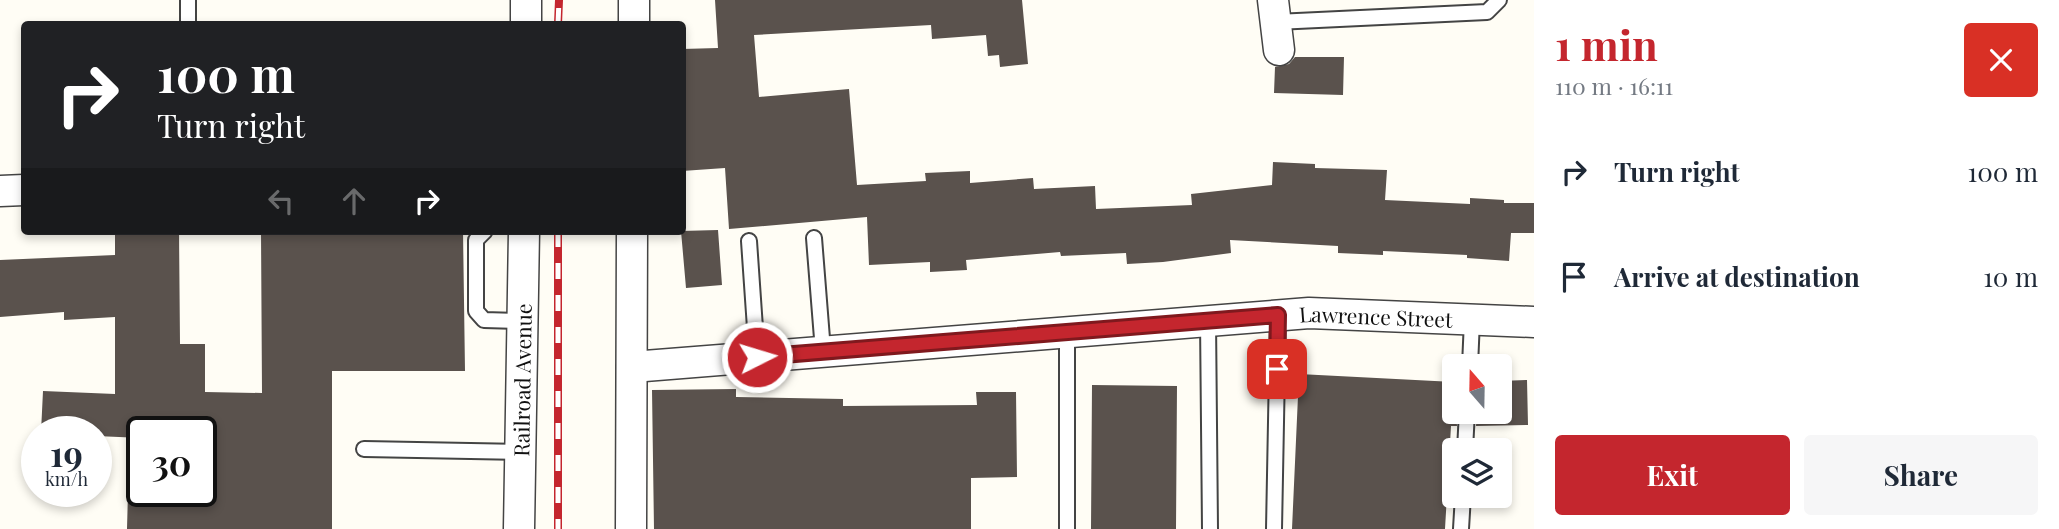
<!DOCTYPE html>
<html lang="en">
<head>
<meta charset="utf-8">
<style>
	:root { --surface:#fff; --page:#f6f6f7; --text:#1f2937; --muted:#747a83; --accent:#c4262e }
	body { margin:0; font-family:"Playfair Display",serif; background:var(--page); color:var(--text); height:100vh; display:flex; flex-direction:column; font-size:26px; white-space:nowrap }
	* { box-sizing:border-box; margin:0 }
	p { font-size:23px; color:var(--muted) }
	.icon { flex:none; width:38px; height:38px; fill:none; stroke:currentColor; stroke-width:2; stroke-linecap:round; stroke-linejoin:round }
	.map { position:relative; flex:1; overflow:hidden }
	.panel { display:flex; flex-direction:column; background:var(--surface); width:525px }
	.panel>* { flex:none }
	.hud { position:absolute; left:21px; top:21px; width:665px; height:214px; border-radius:7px; box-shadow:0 4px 10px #0003; background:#202124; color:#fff; overflow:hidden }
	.needle { width:46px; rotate:340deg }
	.buttons { position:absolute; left:1442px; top:354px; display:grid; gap:14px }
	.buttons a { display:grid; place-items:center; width:70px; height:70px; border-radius:7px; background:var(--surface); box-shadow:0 4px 10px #0003; font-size:35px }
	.speed { position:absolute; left:21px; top:416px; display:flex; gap:14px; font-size:35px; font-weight:700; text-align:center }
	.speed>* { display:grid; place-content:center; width:91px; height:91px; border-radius:50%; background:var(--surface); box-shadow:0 4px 10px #0003; line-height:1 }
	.speed small { font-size:18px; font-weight:400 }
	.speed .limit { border:4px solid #111; border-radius:10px; background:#fff; color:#111 }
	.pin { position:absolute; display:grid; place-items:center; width:60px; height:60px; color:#fff; margin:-30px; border-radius:14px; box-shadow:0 4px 10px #0006 }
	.me { position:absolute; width:77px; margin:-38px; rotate:85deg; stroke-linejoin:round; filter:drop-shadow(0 0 5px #0008) }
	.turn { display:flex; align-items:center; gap:24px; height:147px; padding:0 21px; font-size:32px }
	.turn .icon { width:91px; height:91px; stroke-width:2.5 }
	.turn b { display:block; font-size:49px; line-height:60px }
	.lanes { display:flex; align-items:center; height:66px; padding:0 21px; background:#0003; justify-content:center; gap:35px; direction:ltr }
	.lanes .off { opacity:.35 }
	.round { display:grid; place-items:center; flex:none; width:74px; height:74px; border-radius:7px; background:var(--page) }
	.overview { display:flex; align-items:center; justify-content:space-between; height:119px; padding:0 21px }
	h1 { font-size:42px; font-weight:700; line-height:52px; color:var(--accent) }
	.primary-button { display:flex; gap:14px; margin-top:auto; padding:14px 21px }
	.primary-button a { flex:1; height:80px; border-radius:7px; background:var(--accent); color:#fff; font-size:28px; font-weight:700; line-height:80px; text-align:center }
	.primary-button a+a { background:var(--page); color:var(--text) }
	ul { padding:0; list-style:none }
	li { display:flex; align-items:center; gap:21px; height:105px; padding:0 21px }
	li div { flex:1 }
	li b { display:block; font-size:26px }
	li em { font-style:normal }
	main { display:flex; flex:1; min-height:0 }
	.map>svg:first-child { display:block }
	.building { fill:#5a524d }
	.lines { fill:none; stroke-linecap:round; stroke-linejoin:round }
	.lane-casing { stroke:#444; stroke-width:18 }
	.street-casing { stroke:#444; stroke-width:33 }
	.lane { stroke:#fff; stroke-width:14 }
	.street { stroke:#fff; stroke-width:30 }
	.rail-casing { stroke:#c4262e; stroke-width:8 }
	.rail { stroke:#fff; stroke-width:5; stroke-dasharray:16; stroke-linecap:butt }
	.route-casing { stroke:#7f191e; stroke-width:18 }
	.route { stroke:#c4262e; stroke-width:12 }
	.labels { text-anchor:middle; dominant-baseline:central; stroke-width:7; stroke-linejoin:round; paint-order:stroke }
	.street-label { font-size:21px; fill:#111; stroke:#fff }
</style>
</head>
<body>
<main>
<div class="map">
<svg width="1534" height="529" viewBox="0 0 1534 529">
	<rect width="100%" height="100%" fill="#fffdf5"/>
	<path class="building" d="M715,0H1022L1028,64L1000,67L999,55L988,56L986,35L932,39L931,25L754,35L759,97L849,89L857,185L926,181L925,173L970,171V183L1033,178L1034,189L1095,186L1096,209L1192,205L1191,194L1272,185L1273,162L1315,164V168L1387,170L1385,200L1470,204V198L1504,200V203H1534V233H1511L1509,261L1467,258V255L1383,251V255L1338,253V246L1230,240L1231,253L1163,262L1127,264L1126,253L1061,256L1060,252L966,260L967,270L930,272V262L869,265L867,217L729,229L725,168L682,171V49L718,48Z
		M1295,57H1344L1343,95L1274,93L1275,67L1289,64Z
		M718,230L722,285L686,288L681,231Z
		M115,231H179L180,344H205V392L262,393L261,231H463L465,371H332V529H127L128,492H201V432H142V438L96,436V432H41L43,391L115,394V317L64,320V312L0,317V260L115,255Z
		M1299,374L1454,382L1457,426H1451L1445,529H1292Z
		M1527,380L1528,425L1476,426L1477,411H1500V381Z
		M1092,385L1177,386L1176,529H1091Z
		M736,389V397L843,399V406L977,405L976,392H1016L1017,477L971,478V529H654L652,390Z"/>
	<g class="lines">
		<g class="lane-casing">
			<path id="lane" d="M188,0V24
				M1276,22L1487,12L1499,0
				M485,231L476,240V311L484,320L522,321
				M814,238L823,351
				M749,241L757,357
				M1208,320L1210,529
				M1470,366L1472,320
				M364,449L520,452
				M1465,450L1467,411
				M1067,529V332
				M1274,529L1278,315
				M1461,529L1463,495"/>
		</g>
		<g class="street-casing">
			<g id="street">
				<path d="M1273,0L1279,50"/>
				<path d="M526,24V0"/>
				<path d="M634,24V0"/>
				<path d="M0,191L24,190"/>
				<path id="s1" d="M632,367L1309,313L1534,322"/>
				<path id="s2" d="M519,529L524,231"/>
				<path d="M631,529L632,231"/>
			</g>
		</g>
		<use href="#lane" class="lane"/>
		<use href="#street" class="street"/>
		<g class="rail-casing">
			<path id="rail" d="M558,24L559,0
				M558,231V529"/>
		</g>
		<use href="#rail" class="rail"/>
	</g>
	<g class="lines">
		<g class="route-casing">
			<path id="route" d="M757,357L1278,315L1277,369"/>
		</g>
		<use href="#route" class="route"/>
	</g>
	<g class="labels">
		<g class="street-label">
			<text stroke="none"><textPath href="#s1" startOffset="746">Lawrence Street</textPath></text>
			<text stroke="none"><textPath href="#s2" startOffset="149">Railroad Avenue</textPath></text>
		</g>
	</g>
</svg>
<div class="buttons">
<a><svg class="needle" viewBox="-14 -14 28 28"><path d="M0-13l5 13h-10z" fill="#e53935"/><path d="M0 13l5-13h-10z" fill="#747a83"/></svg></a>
<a><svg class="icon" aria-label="layers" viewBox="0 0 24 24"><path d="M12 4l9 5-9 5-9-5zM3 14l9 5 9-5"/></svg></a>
</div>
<div class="speed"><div>19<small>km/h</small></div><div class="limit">30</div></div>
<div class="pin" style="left:1277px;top:369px;background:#d93025"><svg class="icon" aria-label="arrive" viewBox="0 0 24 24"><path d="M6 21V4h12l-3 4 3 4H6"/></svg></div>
<svg class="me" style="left:757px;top:357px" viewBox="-20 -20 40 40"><circle r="17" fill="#c4262e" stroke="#fff" stroke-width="3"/><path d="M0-11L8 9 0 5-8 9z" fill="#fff"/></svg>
<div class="hud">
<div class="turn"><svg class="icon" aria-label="right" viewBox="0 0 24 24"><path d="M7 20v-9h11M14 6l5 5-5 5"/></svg><div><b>100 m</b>Turn right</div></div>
<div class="lanes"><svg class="icon off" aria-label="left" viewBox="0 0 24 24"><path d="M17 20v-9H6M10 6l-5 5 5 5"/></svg><svg class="icon off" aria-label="ahead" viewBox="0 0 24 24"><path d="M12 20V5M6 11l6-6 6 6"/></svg><svg class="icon" aria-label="right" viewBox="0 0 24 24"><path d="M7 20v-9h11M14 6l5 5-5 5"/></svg></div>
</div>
</div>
<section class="panel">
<div class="overview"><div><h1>1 min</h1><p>110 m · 16:11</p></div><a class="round" style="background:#d93025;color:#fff"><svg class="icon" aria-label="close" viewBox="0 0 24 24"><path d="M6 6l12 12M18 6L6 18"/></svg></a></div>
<ul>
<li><svg class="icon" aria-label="right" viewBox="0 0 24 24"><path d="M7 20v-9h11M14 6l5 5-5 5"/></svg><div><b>Turn right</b></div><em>100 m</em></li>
<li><svg class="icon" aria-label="arrive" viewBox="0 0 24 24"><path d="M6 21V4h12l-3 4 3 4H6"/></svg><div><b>Arrive at destination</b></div><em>10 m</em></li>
</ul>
<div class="primary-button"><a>Exit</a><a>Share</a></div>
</section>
</main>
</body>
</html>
